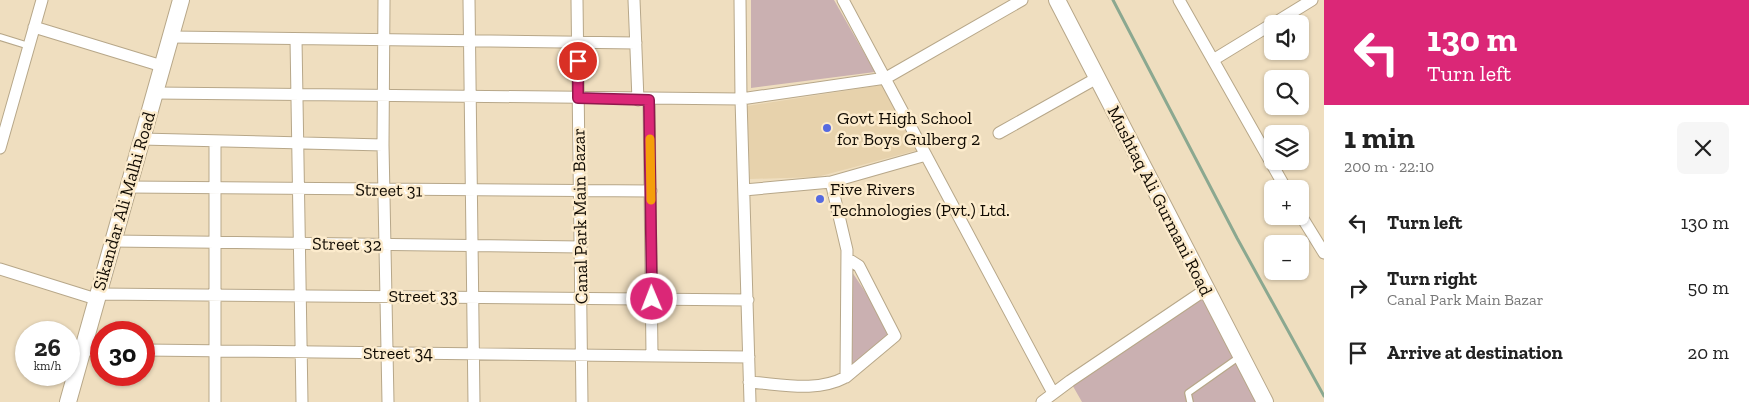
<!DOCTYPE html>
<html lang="en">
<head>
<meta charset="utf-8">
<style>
	:root { --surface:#fff; --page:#f6f6f6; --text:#222; --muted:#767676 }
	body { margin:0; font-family:"Zilla Slab",serif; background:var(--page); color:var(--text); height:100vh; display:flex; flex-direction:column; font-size:19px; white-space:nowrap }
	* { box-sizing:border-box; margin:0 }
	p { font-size:16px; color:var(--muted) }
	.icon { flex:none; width:28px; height:28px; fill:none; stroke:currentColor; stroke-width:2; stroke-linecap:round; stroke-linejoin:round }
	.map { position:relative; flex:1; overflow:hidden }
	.details { display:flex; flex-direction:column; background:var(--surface); width:425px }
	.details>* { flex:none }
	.top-card { background:#db2777; color:#fff; overflow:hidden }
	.controls { position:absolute; left:1264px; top:15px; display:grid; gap:10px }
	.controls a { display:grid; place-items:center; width:45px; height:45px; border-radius:8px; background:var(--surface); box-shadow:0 1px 4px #0004; font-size:25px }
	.speed { position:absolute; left:15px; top:321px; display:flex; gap:10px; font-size:25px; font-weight:700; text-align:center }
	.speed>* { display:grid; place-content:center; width:65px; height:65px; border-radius:50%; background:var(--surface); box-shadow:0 1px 4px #0004; line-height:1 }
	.speed small { font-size:12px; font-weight:400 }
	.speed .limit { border:8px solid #d22; background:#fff; color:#111 }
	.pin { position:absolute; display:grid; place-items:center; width:42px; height:42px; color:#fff; margin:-21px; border:2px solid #fff; border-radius:50%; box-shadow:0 1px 5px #0007 }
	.me { position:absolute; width:55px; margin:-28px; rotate:359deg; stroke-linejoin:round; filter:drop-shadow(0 0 4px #0008) }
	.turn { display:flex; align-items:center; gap:18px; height:105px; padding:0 20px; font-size:22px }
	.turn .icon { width:65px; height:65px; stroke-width:2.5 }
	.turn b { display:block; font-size:35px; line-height:42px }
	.round { display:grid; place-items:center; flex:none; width:52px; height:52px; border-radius:8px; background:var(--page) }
	.headline { display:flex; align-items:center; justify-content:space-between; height:85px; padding:0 20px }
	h1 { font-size:30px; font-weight:700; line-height:38px }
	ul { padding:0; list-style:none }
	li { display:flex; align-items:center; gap:15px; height:65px; padding:0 20px }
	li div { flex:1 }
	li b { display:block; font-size:19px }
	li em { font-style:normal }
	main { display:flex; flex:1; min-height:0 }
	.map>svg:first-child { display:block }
	.built { fill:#e7d2ac }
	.green { fill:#cab0b1 }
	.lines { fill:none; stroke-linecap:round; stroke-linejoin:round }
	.stream { stroke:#8ba890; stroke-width:3 }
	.lane-casing { stroke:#b7a789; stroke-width:8 }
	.street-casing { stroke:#b7a789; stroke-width:13 }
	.secondary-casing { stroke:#b7a789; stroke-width:18 }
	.lane { stroke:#fff; stroke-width:5.5 }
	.street { stroke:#fff; stroke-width:11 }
	.secondary { stroke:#fff; stroke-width:16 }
	.route-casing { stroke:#8e194d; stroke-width:12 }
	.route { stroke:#db2777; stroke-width:9 }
	.slow { stroke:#f59e0b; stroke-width:9 }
	.poi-dot { fill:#566ae0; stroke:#fcebcc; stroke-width:2 }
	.labels { text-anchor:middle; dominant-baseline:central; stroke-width:5; stroke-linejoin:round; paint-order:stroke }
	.poi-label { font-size:18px; fill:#120c03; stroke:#fcebcc; text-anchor:start }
	.street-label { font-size:18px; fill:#120c03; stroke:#fcebcc }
</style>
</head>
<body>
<main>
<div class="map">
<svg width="1324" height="402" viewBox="0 0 1324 402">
	<rect width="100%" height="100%" fill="#efdebf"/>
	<path class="built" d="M882,85L918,150L817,177L750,179L747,106Z"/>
	<path class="green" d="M751,0H834L875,72L751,88Z
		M852,272L890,329L891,335L849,368Z
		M1205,290L1265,402H1082L1070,381Z"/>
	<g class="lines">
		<path class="stream" d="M1113,0L1237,238L1324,396"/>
		<g class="lane-casing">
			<path id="lane" d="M0,37L29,46
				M1190,402L1188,393L1239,357"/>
		</g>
		<g class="street-casing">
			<path id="street" d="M384,0L383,145L388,402
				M469,0L474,402
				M577,0L582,402
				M634,0L638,100
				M740,0L741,99L750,402
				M843,0L1053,393
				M1179,0L1286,189
				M1273,24L1312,0
				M34,27L162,66
				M171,37L636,43
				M296,39L302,402
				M1213,60L1272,24
				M155,93L741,99L886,78L1022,0
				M649,100L652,355
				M999,133L1097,78
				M141,139L383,145
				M215,141V402
				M0,148L42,0
				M831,182L847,250L846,377
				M127,187L651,191
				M744,190L831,182L926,155
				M1300,214L1324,253
				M112,241L581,247
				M0,269L96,299
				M98,294L748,300
				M82,350H101
				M144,350L749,357
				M749,382C781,384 816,393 846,377L895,336L859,266L848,259
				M1042,402L1070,381L1205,290"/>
		</g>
		<g class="secondary-casing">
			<path id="secondary" d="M1057,0L1265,402
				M68,402L181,0"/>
		</g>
		<use href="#lane" class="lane"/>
		<use href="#street" class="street"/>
		<use href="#secondary" class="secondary"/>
	</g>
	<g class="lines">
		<g class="route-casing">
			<path id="route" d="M578,61V98L649,100L652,299"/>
		</g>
		<use href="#route" class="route"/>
		<path class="slow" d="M650,139L651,200"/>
	</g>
	<g class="poi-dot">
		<circle cx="827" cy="128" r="5"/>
		<circle cx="820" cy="199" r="5"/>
	</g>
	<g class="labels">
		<g class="poi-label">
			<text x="837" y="118">Govt High School<tspan x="837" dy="21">for Boys Gulberg 2</tspan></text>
			<text x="830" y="189">Five Rivers<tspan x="830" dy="21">Technologies (Pvt.) Ltd.</tspan></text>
		</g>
		<g class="street-label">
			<text transform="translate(389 190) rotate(1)">Street 31</text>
			<text transform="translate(124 201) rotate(-74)">Sikandar Ali Malhi Road</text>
			<text transform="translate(1160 201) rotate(63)">Mushtaq Ali Gurmani Road</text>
			<text transform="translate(580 216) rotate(-91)">Canal Park Main Bazar</text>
			<text transform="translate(347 244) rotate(1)">Street 32</text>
			<text x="423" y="296">Street 33</text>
			<text x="398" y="353">Street 34</text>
		</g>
	</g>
</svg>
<div class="controls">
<a><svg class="icon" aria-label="sound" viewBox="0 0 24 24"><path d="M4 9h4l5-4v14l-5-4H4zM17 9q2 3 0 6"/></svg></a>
<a><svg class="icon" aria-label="search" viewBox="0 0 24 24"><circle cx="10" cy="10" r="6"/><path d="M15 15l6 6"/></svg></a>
<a><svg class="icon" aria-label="layers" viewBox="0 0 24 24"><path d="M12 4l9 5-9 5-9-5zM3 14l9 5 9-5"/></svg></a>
<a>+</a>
<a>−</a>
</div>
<div class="speed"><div>26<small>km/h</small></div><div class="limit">30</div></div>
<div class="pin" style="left:578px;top:61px;background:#d93025"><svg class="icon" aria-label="arrive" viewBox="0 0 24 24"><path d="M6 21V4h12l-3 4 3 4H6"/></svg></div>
<svg class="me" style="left:652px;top:299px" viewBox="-20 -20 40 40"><circle r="17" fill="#db2777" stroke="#fff" stroke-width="3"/><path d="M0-11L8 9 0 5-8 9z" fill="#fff"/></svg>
</div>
<section class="details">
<div class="top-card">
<div class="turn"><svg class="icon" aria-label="left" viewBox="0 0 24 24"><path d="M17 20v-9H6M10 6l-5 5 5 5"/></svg><div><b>130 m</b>Turn left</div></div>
</div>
<div class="headline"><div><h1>1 min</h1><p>200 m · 22:10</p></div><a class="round"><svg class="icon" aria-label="close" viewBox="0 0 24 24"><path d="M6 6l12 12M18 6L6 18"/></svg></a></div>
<ul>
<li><svg class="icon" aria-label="left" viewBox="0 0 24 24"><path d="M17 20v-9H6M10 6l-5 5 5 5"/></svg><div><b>Turn left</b></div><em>130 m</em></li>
<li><svg class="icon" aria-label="right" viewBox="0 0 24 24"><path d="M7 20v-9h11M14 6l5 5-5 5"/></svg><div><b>Turn right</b><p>Canal Park Main Bazar</p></div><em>50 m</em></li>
<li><svg class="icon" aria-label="arrive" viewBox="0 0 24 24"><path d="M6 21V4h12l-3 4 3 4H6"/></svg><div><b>Arrive at destination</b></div><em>20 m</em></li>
</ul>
</section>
</main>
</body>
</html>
